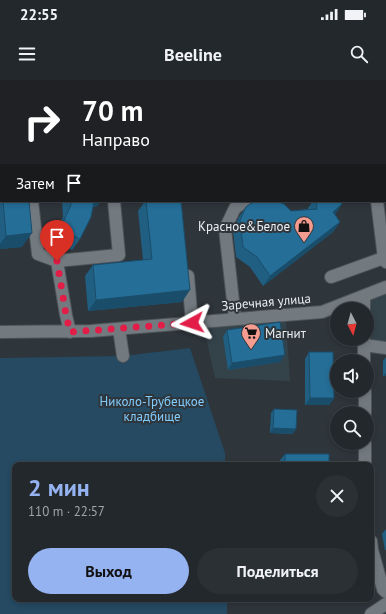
<!DOCTYPE html>
<html lang="ru">
<head>
<meta charset="utf-8">
<style>
	:root { --surface:#22282c; --page:#2a3034; --text:#f1f3f6; --muted:#a2a6a9; --line:#3f4448; --accent:#95b2f1 }
	body { margin:0; font-family:"PT Sans",sans-serif; background:var(--page); color:var(--text); height:100vh; display:flex; flex-direction:column; font-size:15px; white-space:nowrap }
	* { box-sizing:border-box; margin:0 }
	p { font-size:13px; color:var(--muted) }
	.icon { flex:none; width:22px; height:22px; fill:none; stroke:currentColor; stroke-width:2; stroke-linecap:round; stroke-linejoin:round }
	.map { position:relative; flex:1; overflow:hidden }
	.drawer { position:absolute; left:12px; top:382px; width:362px; height:140px; display:flex; flex-direction:column; background:var(--surface); border-radius:8px; box-shadow:0 2px 6px #0003,0 0 0 1px var(--line) }
	.drawer>* { flex:none }
	.banner { position:absolute; left:0px; top:0px; width:386px; height:122px; box-shadow:0 2px 6px #0003,0 0 0 1px var(--line); background:#202124; color:#fff; overflow:hidden }
	.needle { width:26px; rotate:174deg }
	.buttons { position:absolute; left:330px; top:222px; display:grid; gap:8px }
	.buttons a { display:grid; place-items:center; width:44px; height:44px; border-radius:50%; background:var(--surface); box-shadow:0 2px 6px #0003,0 0 0 1px var(--line); font-size:20px }
	.pin { position:absolute; display:grid; place-items:center; width:34px; height:34px; color:#fff; margin:-41px -17px; border-radius:50% 50% 50% 0; rotate:-45deg; box-shadow:0 0 4px #0007 }
	.pin .icon { rotate:45deg }
	.me { position:absolute; width:44px; margin:-22px; rotate:265deg; stroke-linejoin:round; filter:drop-shadow(0 0 3px #0008) }
	.turn { display:flex; align-items:center; gap:14px; height:84px; padding:0 16px; font-size:18px }
	.turn .icon { width:52px; height:52px; stroke-width:2.5 }
	.turn b { display:block; font-size:28px; line-height:34px }
	.then { display:flex; align-items:center; height:38px; padding:0 16px; background:#0003; gap:8px; font-size:15px }
	.round { display:grid; place-items:center; flex:none; width:42px; height:42px; border-radius:21px; background:var(--page) }
	.overview { display:flex; align-items:center; justify-content:space-between; height:68px; padding:0 16px }
	h1 { font-size:24px; font-weight:700; line-height:30px; color:var(--accent) }
	.button { display:flex; gap:8px; margin-top:auto; padding:8px 16px }
	.button a { flex:1; height:46px; border-radius:24px; background:var(--accent); color:#111; font-size:16px; font-weight:700; line-height:46px; text-align:center }
	.button a+a { background:var(--page); color:var(--text) }
	.status { display:flex; justify-content:space-between; align-items:center; height:28px; padding:0 20px; background:var(--surface); direction:ltr }
	.status svg { height:11px; fill:currentColor }
	header { display:flex; justify-content:space-between; align-items:center; height:52px; padding:0 16px; background:var(--surface); font-size:18px; font-weight:700 }
	.map>svg:first-child { display:block }
	.built { fill:#34424a }
	.green { fill:#254a62 }
	.lines { fill:none; stroke-linecap:round; stroke-linejoin:round }
	.minor-casing { stroke:#4d5458; stroke-width:14 }
	.minor { stroke:#727a80; stroke-width:12 }
	.wall { fill:#205f82 }
	.shaded-wall { fill:#1a4d6a }
	.building { fill:#256e97; stroke:#1a4d6a }
	.route { stroke:#e11d48; stroke-width:7; stroke-dasharray:0 12.6 }
	.labels { text-anchor:middle; dominant-baseline:central; stroke-width:4; stroke-linejoin:round; paint-order:stroke }
	.poi-label { font-size:13px; fill:#eaeff2; stroke:#2e353b; text-anchor:end }
	.street-label { font-size:13px; fill:#eaeff2; stroke:#2e353b }
	.park-label { font-size:13px; fill:#82cdfe; stroke:#2e353b }
</style>
</head>
<body>
<div class="status"><b>22:55</b><svg viewBox="0 0 49 12"><path d="M0 12V9h3v3zM5 12V6h3v6zM10 12V3h3v9zM15 12V0h3v12zM26 1h20v11H26zM47 4h2v5h-2z"/></svg></div>
<header><svg class="icon" aria-label="menu" viewBox="0 0 24 24"><path d="M4 6h16M4 12h16M4 18h16"/></svg>Beeline<svg class="icon" aria-label="search" viewBox="0 0 24 24"><circle cx="10" cy="10" r="6"/><path d="M15 15l6 6"/></svg></header>
<div class="map">
<svg width="386" height="534" viewBox="0 0 386 534">
	<rect width="100%" height="100%" fill="#2e353b"/>
	<path class="built" d="M386,213V263L369,261V222L374,218Z
		M286,241L290,301L215,298L204,248Z"/>
	<path class="green" d="M86,0H169V1H86Z
		M190,268L225,373V385H15V519H227V534H0V278L123,276Z"/>
	<g class="lines">
		<g class="minor-casing">
			<path id="minor" d="M20,0V1
				M191,0V1
				M369,1V0
				M385,12H386
				M32,121L38,174L57,181
				M377,121L384,178L386,182
				M188,196L192,243
				M331,197L386,177
				M364,216V229
				M235,239L225,149L235,128L245,121
				M119,249L123,276
				M0,252L91,251L322,232L386,207
				M70,252L66,235L57,181L119,175L114,121
				M364,259V281
				M364,265L386,268
				M365,311V333
				M365,363V385
				M371,461L372,470L383,509L386,512
				M371,534L386,524"/>
		</g>
		<use href="#minor" class="minor"/>
	</g>
	<path class="wall" d="M0,0L1,1V121H29L22,167L0,169Z
		M49,0H93V1H49Z
		M212,0H257V1H213Z
		M62,121H101L97,126L93,127L80,159L72,170L52,160L63,137Z
		M145,121H146L182,222L88,231L85,196L93,185L143,180L138,131Z
		M313,121H339L342,124L335,134L340,142L333,152L263,206L250,187L236,177L233,150L239,137L246,127L291,131L308,129V128Z
		M227,250L280,282L228,290L223,257Z
		M309,272L334,318L329,325H305V279Z
		M386,277V296H383V281Z
		M274,329L293,354L270,353L271,333Z
		M285,374L329,385H356H280V380Z
		M386,449V470H385L382,454Z"/>
	<path class="shaded-wall" d="M91,121H101L97,126L87,128Z
		M342,124L335,135L333,132Z
		M340,142L333,152L263,206L270,196Z
		M32,153L22,167L0,169V164L6,156Z
		M190,210L182,222L88,231L96,220Z
		M285,275L280,282L228,290L232,283Z
		M386,293V296H383Z
		M310,318H334L329,325H305Z
		M273,348L296,349L293,354L270,353Z
		M333,519H346L333,520Z"/>
	<path class="building" d="M0,0H16V1H1V106L0,96Z
		M58,0H93V1H59Z
		M222,0H257V1H222Z
		M3,121H29L32,153L6,156Z
		M71,121H94L91,137L80,159L60,149L71,125Z
		M146,121H181L190,210L96,220L93,185L152,179Z
		M256,121H276L284,124L291,131L317,129L316,121H339L342,124L333,132L340,142L270,196L257,177L243,167L240,140L246,127L250,124Z
		M280,242L285,275L232,283L227,250Z
		M309,272H333L334,318H310Z
		M274,329L297,330L296,349L273,348Z
		M285,374H329V385H356H285Z"/>
	<g class="lines">
		<path class="route" d="M57,181L66,235L70,252L192,243"/>
	</g>
	<defs>
		<g id="shop-pin" transform="scale(1)"><path d="M0 17L-7.5 6A9.5 9.5 0 1 1 7.5 6Z" fill="#f59c90" stroke="#2e353b"/><path d="M-5-2.5h2.3a2.7 3.5 0 0 1 5.4 0H5L5.5 6h-11ZM-1.5-2.5h3a1.5 2.3 0 0 0-3 0Z" fill="#111"/></g>
		<g id="supermarket-pin" transform="scale(1)"><path d="M0 17L-7.5 6A9.5 9.5 0 1 1 7.5 6Z" fill="#f59c90" stroke="#2e353b"/><path d="M-6-5.5h2.5l.6 2H6L4.5 2H-2.5L-4.4-4H-6ZM-1.5 3.2a1.3 1.3 0 1 0 .1 0ZM3 3.2a1.3 1.3 0 1 0 .1 0Z" fill="#111"/></g>
	</defs>
	<g fill-rule="evenodd">
		<use href="#shop-pin" x="304" y="146"/>
		<use href="#supermarket-pin" x="251" y="253"/>
	</g>
	<g class="labels">
		<g class="poi-label">
			<text x="290" y="146">Красное&amp;Белое</text>
			<text x="265" y="253" text-anchor="start">Магнит</text>
		</g>
		<g class="street-label">
			<text transform="translate(266 222) rotate(-5)">Заречная улица</text>
		</g>
		<g class="park-label">
			<text x="152" y="321">Николо-Трубецкое<tspan x="152" dy="15">кладбище</tspan></text>
		</g>
	</g>
</svg>
<div class="buttons">
<a><svg class="needle" viewBox="-14 -14 28 28"><path d="M0-13l5 13h-10z" fill="#e53935"/><path d="M0 13l5-13h-10z" fill="#a2a6a9"/></svg></a>
<a><svg class="icon" aria-label="sound" viewBox="0 0 24 24"><path d="M4 9h4l5-4v14l-5-4H4zM17 9q2 3 0 6"/></svg></a>
<a><svg class="icon" aria-label="search" viewBox="0 0 24 24"><circle cx="10" cy="10" r="6"/><path d="M15 15l6 6"/></svg></a>
</div>
<div class="pin" style="left:57px;top:181px;background:#d93025"><svg class="icon" aria-label="arrive" viewBox="0 0 24 24"><path d="M6 21V4h12l-3 4 3 4H6"/></svg></div>
<svg class="me" style="left:192px;top:243px" viewBox="-20 -20 40 40"><path d="M0-17L14 15 0 8-14 15z" fill="#e11d48" stroke="#fff" stroke-width="4"/></svg>
<div class="banner">
<div class="turn"><svg class="icon" aria-label="right" viewBox="0 0 24 24"><path d="M7 20v-9h11M14 6l5 5-5 5"/></svg><div><b>70 m</b>Направо</div></div>
<div class="then">Затем<svg class="icon" aria-label="arrive" viewBox="0 0 24 24"><path d="M6 21V4h12l-3 4 3 4H6"/></svg></div>
</div>
<section class="drawer">
<div class="overview"><div><h1>2 мин</h1><p>110 m · 22:57</p></div><a class="round"><svg class="icon" aria-label="close" viewBox="0 0 24 24"><path d="M6 6l12 12M18 6L6 18"/></svg></a></div>
<div class="button"><a>Выход</a><a>Поделиться</a></div>
</section>
</div>
</body>
</html>
